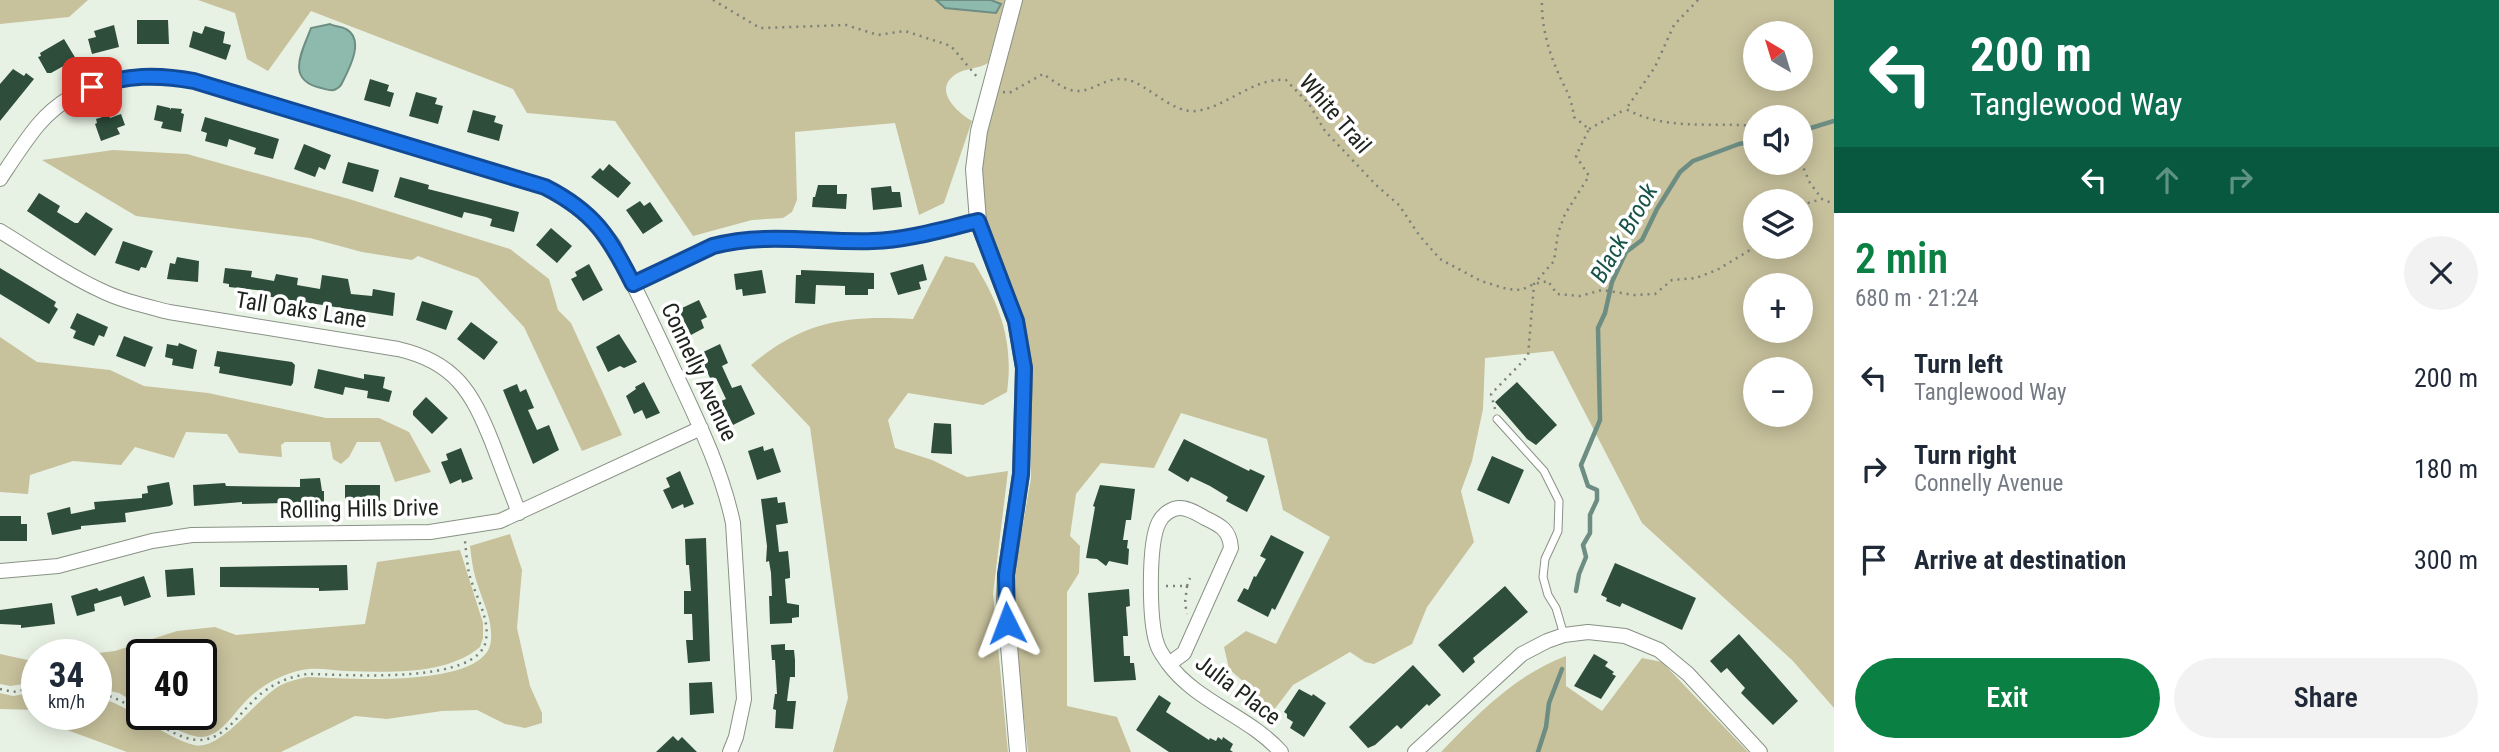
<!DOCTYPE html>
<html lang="en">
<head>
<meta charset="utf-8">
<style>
	:root { --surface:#fff; --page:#f2f2f3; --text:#1f2937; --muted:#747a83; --accent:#0b8043 }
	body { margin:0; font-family:"Roboto Condensed",sans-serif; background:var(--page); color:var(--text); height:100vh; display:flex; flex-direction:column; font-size:26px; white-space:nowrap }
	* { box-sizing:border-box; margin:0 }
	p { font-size:23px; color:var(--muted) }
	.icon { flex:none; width:38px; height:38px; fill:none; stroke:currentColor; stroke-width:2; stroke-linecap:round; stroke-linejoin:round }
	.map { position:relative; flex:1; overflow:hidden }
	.drawer { display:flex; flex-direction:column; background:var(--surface); width:665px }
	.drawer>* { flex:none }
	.top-card { background:#0b6e4f; color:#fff; overflow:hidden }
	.needle { width:46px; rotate:322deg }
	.tools { position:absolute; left:1743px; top:21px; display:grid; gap:14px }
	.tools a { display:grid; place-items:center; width:70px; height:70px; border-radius:50%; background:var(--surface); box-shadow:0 4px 18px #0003; font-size:35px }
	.speed { position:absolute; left:21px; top:639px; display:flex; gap:14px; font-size:35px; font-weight:700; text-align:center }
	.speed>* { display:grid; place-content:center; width:91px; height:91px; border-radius:50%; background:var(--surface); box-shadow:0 4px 18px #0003; line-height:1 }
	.speed small { font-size:18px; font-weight:400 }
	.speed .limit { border:4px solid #111; border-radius:10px; background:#fff; color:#111 }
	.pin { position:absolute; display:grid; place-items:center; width:60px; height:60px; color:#fff; margin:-30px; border-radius:14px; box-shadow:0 4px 10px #0006 }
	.me { position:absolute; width:77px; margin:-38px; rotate:357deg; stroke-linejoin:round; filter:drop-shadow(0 0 5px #0008) }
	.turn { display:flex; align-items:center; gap:24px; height:147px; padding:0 21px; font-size:32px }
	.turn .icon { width:91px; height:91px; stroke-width:2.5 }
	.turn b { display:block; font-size:49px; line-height:60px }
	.lanes { display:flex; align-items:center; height:66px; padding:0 21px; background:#0003; justify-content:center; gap:35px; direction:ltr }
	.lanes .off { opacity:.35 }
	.round { display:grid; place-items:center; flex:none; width:74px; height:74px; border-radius:37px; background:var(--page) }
	.headline { display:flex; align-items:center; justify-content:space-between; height:119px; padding:0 21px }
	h1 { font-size:42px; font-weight:600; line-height:52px; color:var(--accent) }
	.button { display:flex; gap:14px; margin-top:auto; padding:14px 21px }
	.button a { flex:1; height:80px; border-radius:42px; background:var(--accent); color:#fff; font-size:28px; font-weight:600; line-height:80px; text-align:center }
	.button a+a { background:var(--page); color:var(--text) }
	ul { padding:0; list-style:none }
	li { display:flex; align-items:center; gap:21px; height:91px; padding:0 21px }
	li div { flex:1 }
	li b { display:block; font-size:26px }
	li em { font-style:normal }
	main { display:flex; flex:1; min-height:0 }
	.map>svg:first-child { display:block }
	.forest { fill:#c7c19c; fill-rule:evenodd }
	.water { fill:#8ebaae; stroke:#6d8d83; stroke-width:2 }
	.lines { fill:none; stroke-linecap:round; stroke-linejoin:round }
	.stream { stroke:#6d8d83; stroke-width:4.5 }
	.building { fill:#2e4e3b }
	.service-casing { stroke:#889285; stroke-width:9 }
	.minor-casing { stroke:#889285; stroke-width:16 }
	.tertiary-casing { stroke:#889285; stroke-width:18 }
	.path { stroke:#7a8178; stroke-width:2.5; stroke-dasharray:2 5; stroke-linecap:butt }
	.service { stroke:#fff; stroke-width:7 }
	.minor { stroke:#fff; stroke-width:14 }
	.tertiary { stroke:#fff; stroke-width:16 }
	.route-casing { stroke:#114b97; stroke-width:18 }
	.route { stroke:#1a73e8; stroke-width:12 }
	.labels { text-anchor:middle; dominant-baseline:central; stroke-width:7; stroke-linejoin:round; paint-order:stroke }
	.street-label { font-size:23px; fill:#20241f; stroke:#fff }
	.water-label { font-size:24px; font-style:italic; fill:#175347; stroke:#fff }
</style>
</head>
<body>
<main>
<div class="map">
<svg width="1834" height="752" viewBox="0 0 1834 752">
	<rect width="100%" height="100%" fill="#e8f2e4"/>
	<path class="forest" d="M0,0H88L69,17L0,24Z
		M198,0H1005L988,63C978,69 966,68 956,74C932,90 957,112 972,121L944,203L919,215L895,123L795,132L797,200L792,212L783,218L752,220L693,236L615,121L527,113L513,89L311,11L268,71L247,59L235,13Z
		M1020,0H1834V708L1792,660L1642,523L1553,351L1485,358L1483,409L1472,461L1461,491L1474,542L1427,607L1412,644L1374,664L1365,662L1350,652L1293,685L1270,715H1264L1253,690L1229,669L1224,647L1246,631L1276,644L1330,537L1283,510L1267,439L1181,413L1154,468L1101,463L1076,494L1070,536L1080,546L1079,573L1067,592V706L1117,717L1131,752H1028L1010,598L1031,478L1029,377L1025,320L991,244L985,220L982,164L985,134ZM1755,33H1801V79H1755ZM1755,117H1801V163H1755ZM1755,201H1801V247H1755ZM1755,285H1801V331H1755ZM1755,369H1801V415H1755Z
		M113,150L187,154L349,199L510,249L549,279L558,310L571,323L622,435L582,451L524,327L478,278L418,256L412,260L362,252L310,238L136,216L42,160Z
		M945,256L974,263C1000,304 1014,342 1007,392L983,405L908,393L888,420L895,448L932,460L967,477L1008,471L993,594L1008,752H833L848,698L810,427L751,365C803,321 846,315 913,319Z
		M0,337L37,362L110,370L144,386L208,393L326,418H379L409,432L431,472L395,482L380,442H357L349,457L341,464L333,459L330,442H285L281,445L282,457L239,453L227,434L186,432L174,458L135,447L121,465L73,461L30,475L28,494L0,492Z
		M510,534L522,570L517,628L530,686L542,713V723L525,728L505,724L477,710L442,711L387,719L355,716L281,752H127L48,723L43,714H96V697C132,705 158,735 194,745C221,752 256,698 281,685C289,681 299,679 307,677C343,678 488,690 491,640C493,616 479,595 474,572C472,564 471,554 470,546Z
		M460,550L483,623V638L480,647C445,676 389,672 345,671C332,670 316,667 302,670C283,674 264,684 250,697C236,709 222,737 201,737C184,736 166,723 152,714H201V654H142V707L119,693L96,688V654H90L115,651L177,631L215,627L236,635L365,624L377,562Z
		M0,654L28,660L37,655V682L10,686L0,684Z
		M1566,656V686L1602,711L1642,658L1662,662L1748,752H1441C1478,714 1515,675 1566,656Z
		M37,692V710L0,709V693L13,696Z"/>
	<path class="water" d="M936,0H991L1001,4L996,13L945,8Z
		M330,24C335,27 341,26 346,29C366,40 348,71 341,85C334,93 329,90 321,88C285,80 302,52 311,28Z"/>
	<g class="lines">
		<path class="stream" d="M1801,131L1834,121
			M1576,591L1579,574L1586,557L1583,545L1590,533V515L1597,500V490L1588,486L1581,465L1600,420L1598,328L1605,313L1612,282L1626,252L1642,240L1657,209L1680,172L1693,161L1739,144L1755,141
			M1538,752L1546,727L1549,703L1562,669"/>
	</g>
	<path class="building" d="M137,20H168L169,44H137Z
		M114,25L119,47L92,54L88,39L96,37L94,31Z
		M205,26L225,32L223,43L231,45L226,60L189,47L193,31L202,34Z
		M64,39L76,59L51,73H47L38,57L41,56L40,53Z
		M13,69L24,76L26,73L34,79L0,121V84Z
		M370,79L389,85L387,91L394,93L390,107L364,100Z
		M416,92L437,98L435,104L443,106L438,124L409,116Z
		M157,105L170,108V110L171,108L182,109L181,113L184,114L181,132L161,128L163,122L154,120Z
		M473,110L496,116L494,122L503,125L499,141L467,132Z
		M121,114L125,125L117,128L120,134L101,141L95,124L97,123L96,119L109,115L110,118Z
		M205,117L279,139L273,159L254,154L256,148L229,139L227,147L205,141L207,133L201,131Z
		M304,144L331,155L325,170L319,167L315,177L294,169Z
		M348,162L379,170L373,192L342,183Z
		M609,164L631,183L618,198L591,177L600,168L603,171Z
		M400,177L429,185L428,189L519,212L514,232L490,226L492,219L486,217L464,212L462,218L394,197Z
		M818,185H837V194H847L846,209L812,207L813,197H815Z
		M891,186L892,192H900L902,207L873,210L871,188Z
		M39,193L60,206L57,212L75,223H78L86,212L113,229L95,256L27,211Z
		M640,201L644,206L650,202L663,221L643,234L626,210Z
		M551,228L572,246L557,263L536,245Z
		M123,241L153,251L146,268L141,267L139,271L115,263Z
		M177,257L199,261L198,282L167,279L170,263L175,264Z
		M589,264L603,290L583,301L571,279L577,276L575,272Z
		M923,264L927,280L919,282L921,289L898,295L890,273Z
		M0,268L56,302L54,306L58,309L49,324L0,294Z
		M225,268L252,271L251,277L274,281L276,274L298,278L297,285L320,289L322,275L348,279L351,294L372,296L373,289L395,293L393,316L265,296L266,291L229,287V284L223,283Z
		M762,270L766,293L743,296L742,289L736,290L734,274Z
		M801,270L874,273V289H868V295H845V286L816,285L815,304L795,303L796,275H801Z
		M699,300L707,317L701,320L704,328L691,335L680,313L683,311L682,308Z
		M422,301L453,311L446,330L416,320Z
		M77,313L108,327L104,337L99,335L94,346L73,338L76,331L70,328Z
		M471,322L498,342L484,360L457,339Z
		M619,334L637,362L624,368L620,366L608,372L596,347Z
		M124,336L153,347L145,367L116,356Z
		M179,343L197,350L193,369L172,365L173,359L165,357L167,344L178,346Z
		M720,344L728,363L722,366L732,388L741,385L755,414L733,425L721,401L726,399L716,378L711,380L699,354Z
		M217,351L292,362L295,365L293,383L291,386L219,373L220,367L214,366Z
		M318,369L364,379V374L385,377L383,388L392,391L389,402L367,398L368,391L345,387L343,395L314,388Z
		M644,382L660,413L646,419L642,410L634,414L626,396L636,389L635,387Z
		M1517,382L1557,425L1536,445L1527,439L1495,402Z
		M517,384L520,392L526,389L534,408L528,410L537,430L549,425L559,450L533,464L503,390Z
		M426,397L448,418L432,434L413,415V411Z
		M934,423L951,424L952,454L931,453Z
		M1184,439L1249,471L1250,469L1265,476L1247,512L1226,501L1228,497L1210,486L1191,477L1188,482L1168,470Z
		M763,446L764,451L773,448L781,472L757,480L748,451Z
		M461,448L473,479L462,483L461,479L450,484L441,462L448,460L446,454Z
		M1492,456L1524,470L1509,504L1477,490Z
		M680,471L694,504L684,508L683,504L672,509L663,490L670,487L666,478Z
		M320,478L322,491H324V502L242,504V502L194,506L193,485L225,483L226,486L300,487V479Z
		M169,482L173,504L170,506L125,513L126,522L81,526V529L52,535L47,513L70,507L71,514L95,509L94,502L142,498V494L148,493L147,486Z
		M345,485H380V504H345Z
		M1100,485L1135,489L1131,520H1126L1123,540H1128L1127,548L1129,549L1128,565L1109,561L1106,566L1097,559L1086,558L1095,507L1093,506Z
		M777,497L778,503L785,502L788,523L776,525L779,552L788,551L790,572V578L785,579L787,603L799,605V617L792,618V623L770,624L769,596H772L771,573L769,561L766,562L767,546L761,499Z
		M0,516H21V524H27V541H0Z
		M1271,535L1304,552L1275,610L1272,608L1268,617L1237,601L1244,588L1248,590L1254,576L1256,577L1266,559L1260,556Z
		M706,538L710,661L688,663L686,640H693L692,614H684V591H691L689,565H686L685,539Z
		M1615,563L1696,598L1682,630L1622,603L1620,607L1606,601L1607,598L1601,595Z
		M347,565L348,590L319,591V588L220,587V567Z
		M193,568L195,595L167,597L165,570Z
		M144,576L151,597L124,606L121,596L94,604L95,611L77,616L71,596L97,588L99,591Z
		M1505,586L1528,612L1473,658L1475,662L1463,673L1438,645Z
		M1129,589L1130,606L1126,607L1128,636H1123L1124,656H1130V663H1134L1136,680L1094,682L1088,593Z
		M52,603L55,624L21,628V625L0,624V610Z
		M1739,634L1798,701L1773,725L1741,693L1745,688L1727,668L1721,673L1710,661Z
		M785,644V650H794L795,660V677H790L787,701H796L793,729L775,728L776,710L773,709L775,694H777L775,660H772L771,645Z
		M1594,654L1608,662L1605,666L1614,672L1612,674L1616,676L1601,699L1574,686Z
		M1413,665L1441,695L1429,706L1427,704L1401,729L1397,725L1375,745L1368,748L1349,727Z
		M712,682L714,713L690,715L689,683Z
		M1299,689L1312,696L1313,694L1326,703L1304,737L1290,728L1293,722L1287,718V714L1284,712Z
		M1159,695L1171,703L1166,712L1209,740L1210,738L1216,741L1218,737L1222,740L1223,737L1233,744L1230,750L1233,752H1169L1136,730Z
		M673,736L678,741L682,737L697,752H656Z"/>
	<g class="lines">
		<g class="service-casing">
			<path id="service" d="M1497,419L1544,471L1559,501L1558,531L1545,559L1543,577L1548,595L1556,608L1564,635"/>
		</g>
		<g class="minor-casing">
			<path id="minor" d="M0,179C12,161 24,142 38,125C77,79 138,70 194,81L545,187C573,201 594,219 613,244C636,289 658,335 679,381C701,428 722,472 733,523L744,699L736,737L730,752
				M0,231C33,251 65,274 100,290C122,301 146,306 169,312L398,349C455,362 472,392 492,442C501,466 510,489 519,513
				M633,284L713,246C766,232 819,243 873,241C908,240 944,229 978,221
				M0,571L58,566L152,541L192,535L430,532L500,521L701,428
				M1169,664L1184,653L1231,548C1230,530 1220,525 1205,518C1198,514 1189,508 1180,508C1172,508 1163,514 1159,522C1148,543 1149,621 1157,644C1159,651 1164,657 1168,663C1196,702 1249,716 1281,752
				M1415,752L1522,654L1547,641L1564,635L1588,632L1625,636L1659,650L1688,674L1760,752"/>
		</g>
		<g class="tertiary-casing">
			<path id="tertiary" d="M1014,0L979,131L974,169L978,221L1016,321L1024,368L1021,474L1006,575L1005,599L1018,752"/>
		</g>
		<path class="path" d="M713,0L760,28L846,25L878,35L905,31L951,46L978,78
			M1698,0L1674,25L1655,67L1626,109C1666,131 1711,122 1755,126
			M1003,92L1009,93L1043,74C1051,79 1062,88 1071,90C1090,96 1106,74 1128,80C1147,84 1173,114 1196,111C1227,107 1254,77 1286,80L1309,104L1325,131L1344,151L1376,185L1399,205L1419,235L1440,259L1481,281L1507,289L1521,290L1534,284L1548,281L1557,294L1580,296L1602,290L1634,295L1655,294L1672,280L1696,278L1717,270L1755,247
			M1589,129L1626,109
			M1801,162L1810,183L1822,199
			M1801,205L1822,199L1834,204
			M1495,409L1491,394L1528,356L1534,284L1554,261L1558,233L1565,214L1589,176L1576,156L1589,129L1574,117C1571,94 1565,90 1557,70C1548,50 1541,23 1542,0
			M1166,586H1187L1190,578
			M1187,586L1185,603L1187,614
			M0,689L13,692L37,687
			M96,693L113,697L142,712
			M144,714C161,725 178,739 198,740C226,741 242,708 262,693C276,682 290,677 307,674C342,674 479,686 486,640C490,617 474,594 469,573C467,563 466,551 465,541"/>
		<use href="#service" class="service"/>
		<use href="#minor" class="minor"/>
		<use href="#tertiary" class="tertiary"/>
	</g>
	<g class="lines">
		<g class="route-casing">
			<path id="route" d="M92,87C127,75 157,74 194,81L545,187C594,212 609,236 633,284L713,246C765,232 820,243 873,241C908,240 944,229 978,221L1016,321L1024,368L1021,474L1006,575L1007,623"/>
		</g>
		<use href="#route" class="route"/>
	</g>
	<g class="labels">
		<g class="street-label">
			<text transform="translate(1335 114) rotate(49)">White Trail</text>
			<text transform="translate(301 310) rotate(9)">Tall Oaks Lane</text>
			<text transform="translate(699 372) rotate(65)">Connelly Avenue</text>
			<text transform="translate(359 509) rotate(-1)">Rolling Hills Drive</text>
			<text transform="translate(1238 690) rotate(37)">Julia Place</text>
		</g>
		<g class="water-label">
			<text transform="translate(1624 233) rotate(-60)">Black Brook</text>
		</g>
	</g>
</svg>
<div class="tools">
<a><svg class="needle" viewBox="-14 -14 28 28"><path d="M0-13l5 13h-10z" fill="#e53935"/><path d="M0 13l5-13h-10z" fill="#747a83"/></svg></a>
<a><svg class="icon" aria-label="sound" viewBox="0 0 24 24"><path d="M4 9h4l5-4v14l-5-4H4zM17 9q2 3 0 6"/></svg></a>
<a><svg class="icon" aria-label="layers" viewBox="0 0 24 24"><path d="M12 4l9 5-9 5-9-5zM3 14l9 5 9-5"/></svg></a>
<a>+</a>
<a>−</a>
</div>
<div class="speed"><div>34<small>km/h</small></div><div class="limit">40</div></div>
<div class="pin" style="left:92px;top:87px;background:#d93025"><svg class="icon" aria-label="arrive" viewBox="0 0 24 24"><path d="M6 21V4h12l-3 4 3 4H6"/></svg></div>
<svg class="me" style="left:1007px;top:623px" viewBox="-20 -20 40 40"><path d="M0-17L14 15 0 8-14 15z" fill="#1a73e8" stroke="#fff" stroke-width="4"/></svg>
</div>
<section class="drawer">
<div class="top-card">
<div class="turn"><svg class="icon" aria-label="left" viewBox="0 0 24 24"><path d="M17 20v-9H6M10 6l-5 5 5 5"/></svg><div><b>200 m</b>Tanglewood Way</div></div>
<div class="lanes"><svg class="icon" aria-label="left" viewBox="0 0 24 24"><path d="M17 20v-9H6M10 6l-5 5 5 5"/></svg><svg class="icon off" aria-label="ahead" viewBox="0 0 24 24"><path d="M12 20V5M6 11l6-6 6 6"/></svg><svg class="icon off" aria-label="right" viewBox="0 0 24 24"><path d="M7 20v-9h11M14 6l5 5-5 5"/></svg></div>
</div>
<div class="headline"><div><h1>2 min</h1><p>680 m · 21:24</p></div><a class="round"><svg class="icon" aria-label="close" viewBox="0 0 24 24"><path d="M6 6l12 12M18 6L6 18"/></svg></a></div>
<ul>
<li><svg class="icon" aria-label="left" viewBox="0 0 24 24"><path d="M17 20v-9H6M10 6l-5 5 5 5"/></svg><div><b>Turn left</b><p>Tanglewood Way</p></div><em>200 m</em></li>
<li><svg class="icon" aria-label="right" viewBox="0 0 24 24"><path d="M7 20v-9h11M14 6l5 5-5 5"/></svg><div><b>Turn right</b><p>Connelly Avenue</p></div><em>180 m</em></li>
<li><svg class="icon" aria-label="arrive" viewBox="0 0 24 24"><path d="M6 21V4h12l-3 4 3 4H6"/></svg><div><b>Arrive at destination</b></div><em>300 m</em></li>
</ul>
<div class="button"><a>Exit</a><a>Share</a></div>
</section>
</main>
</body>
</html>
